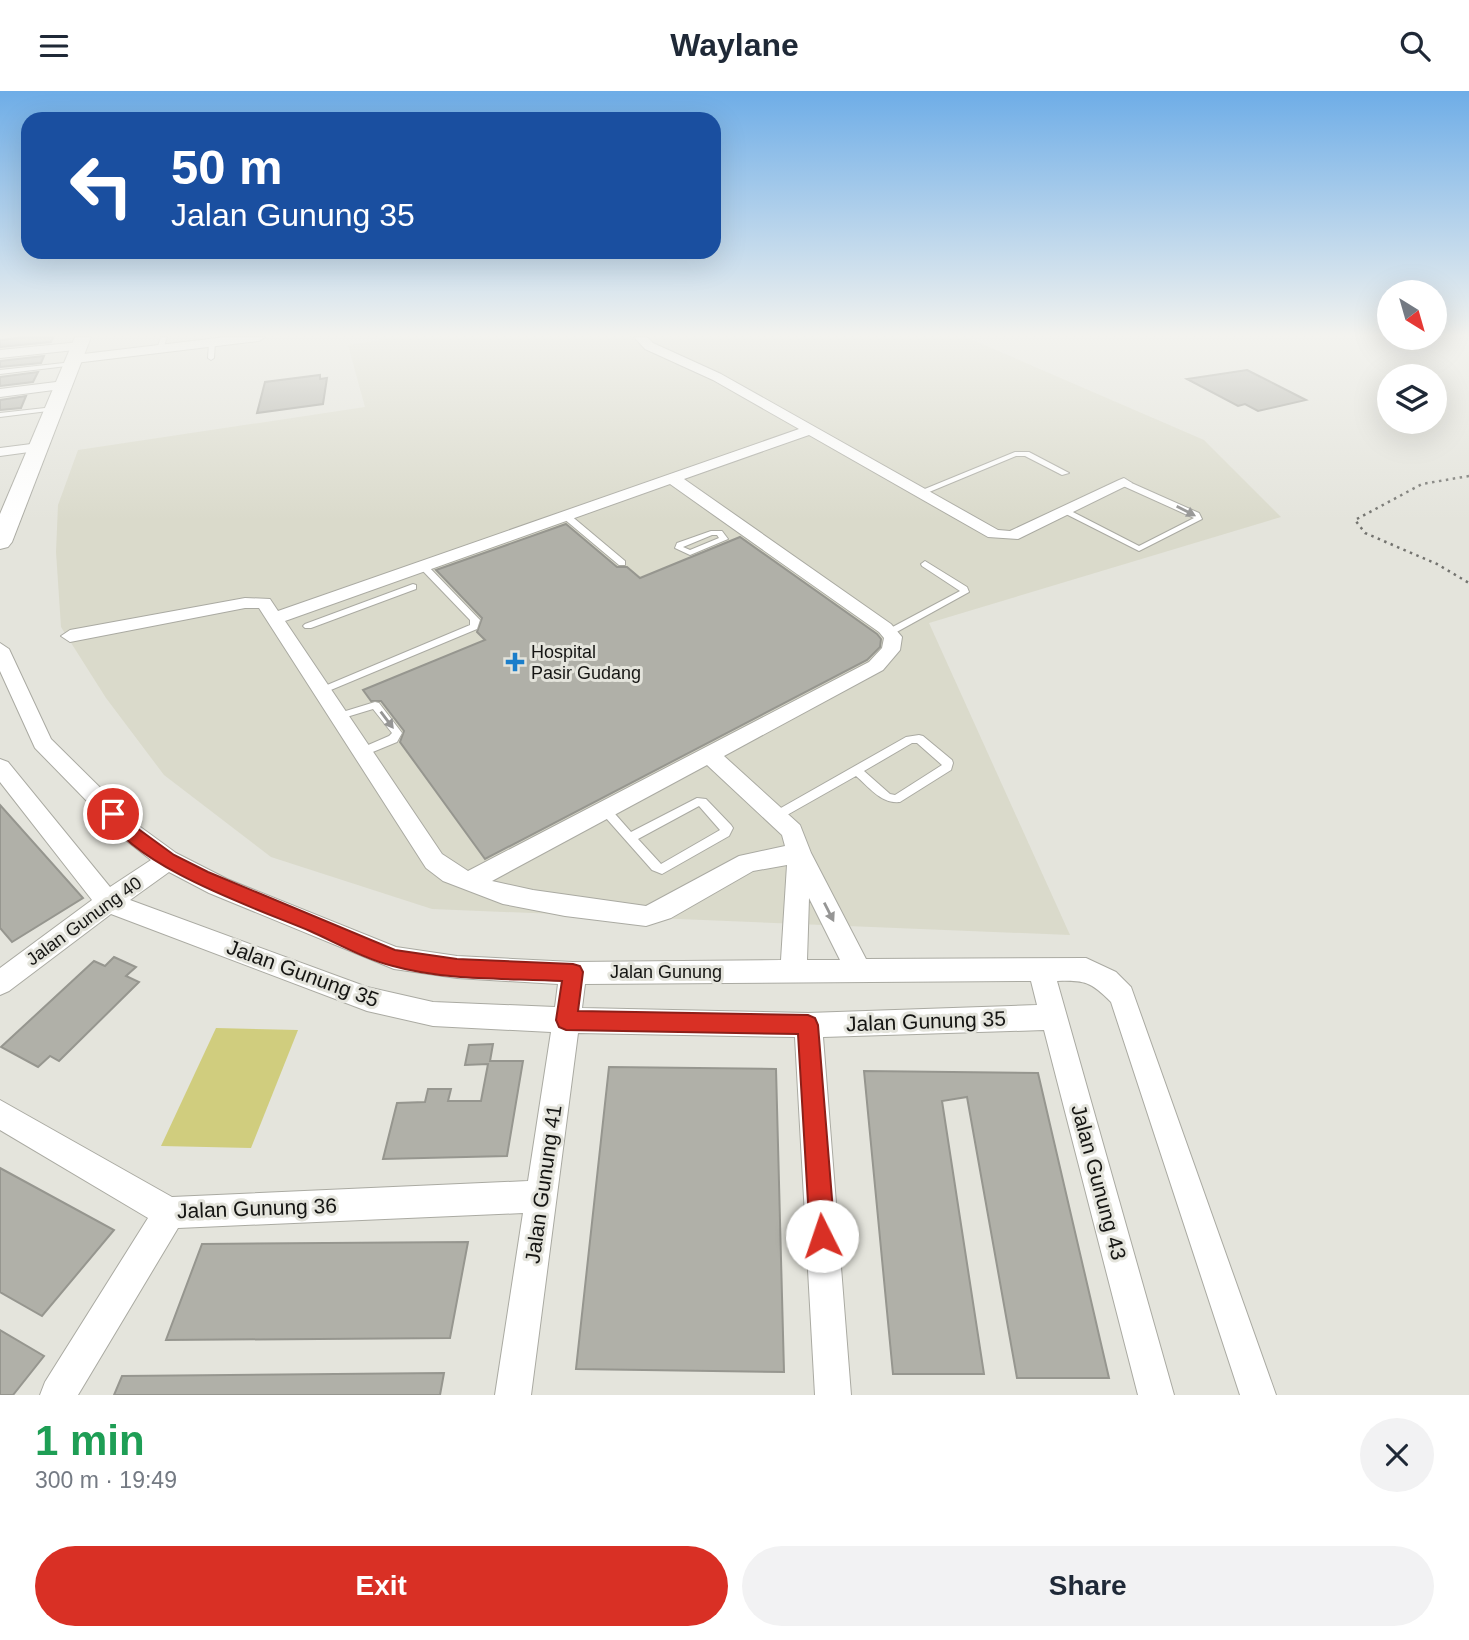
<!DOCTYPE html>
<html lang="en">
<head>
<meta charset="utf-8">
<style>
	:root { --surface:#fff; --page:#f2f2f3; --text:#1f2937; --muted:#747a83; --accent:#d93025 }
	body { margin:0; font-family:Arial,sans-serif; background:var(--page); color:var(--text); height:100vh; display:flex; flex-direction:column; font-size:26px; white-space:nowrap }
	* { box-sizing:border-box; margin:0 }
	p { font-size:23px; color:var(--muted) }
	.icon { flex:none; width:38px; height:38px; fill:none; stroke:currentColor; stroke-width:2; stroke-linecap:round; stroke-linejoin:round }
	.map { position:relative; height:1304px; overflow:hidden }
	.drawer { display:flex; flex-direction:column; background:var(--surface); flex:1 }
	.drawer>* { flex:none }
	.hud { position:absolute; left:21px; top:21px; width:700px; height:147px; border-radius:21px; box-shadow:0 7px 28px #0002; background:#1a4fa0; color:#fff; overflow:hidden }
	.needle { width:46px; rotate:143deg }
	.buttons { position:absolute; left:1377px; top:189px; display:grid; gap:14px }
	.buttons a { display:grid; place-items:center; width:70px; height:70px; border-radius:50%; background:var(--surface); box-shadow:0 7px 28px #0002; font-size:35px }
	.pin { position:absolute; display:grid; place-items:center; width:60px; height:60px; color:#fff; margin:-30px; border:4px solid #fff; border-radius:50%; box-shadow:0 2px 7px #0007 }
	.me { position:absolute; width:77px; margin:-38px; rotate:356deg; stroke-linejoin:round; filter:drop-shadow(0 0 5px #0008) }
	.turn { display:flex; align-items:center; gap:24px; height:147px; padding:0 35px; font-size:32px }
	.turn .icon { width:91px; height:91px; stroke-width:2.5 }
	.turn b { display:block; font-size:49px; line-height:60px }
	.round { display:grid; place-items:center; flex:none; width:74px; height:74px; border-radius:37px; background:var(--page) }
	.head { display:flex; align-items:center; justify-content:space-between; height:119px; padding:0 35px }
	h1 { font-size:42px; font-weight:800; line-height:52px; color:#1e9e55 }
	.button { display:flex; gap:14px; margin-top:auto; padding:14px 35px }
	.button a { flex:1; height:80px; border-radius:42px; background:var(--accent); color:#fff; font-size:28px; font-weight:800; line-height:80px; text-align:center }
	.button a+a { background:var(--page); color:var(--text) }
	header { display:flex; justify-content:space-between; align-items:center; height:91px; padding:0 35px; background:var(--surface); font-size:32px; font-weight:800 }
	.map>svg:first-child { display:block }
	.built { fill:#dadacb }
	.green { fill:#d0cd7e }
	.building { fill:#b0b0a8; stroke:#96968f; stroke-width:2 }
	.lines { fill:none; stroke-linecap:round; stroke-linejoin:round }
	.lane-casing { stroke:#aaaaa2; stroke-width:2 }
	.street-casing { stroke:#aaaaa2; stroke-width:2 }
	.secondary-casing { stroke:#aaaaa2; stroke-width:2 }
	.path { stroke:#73736f; stroke-width:2.5; stroke-dasharray:2.5 4.5; stroke-linecap:butt }
	.lane { fill:#fff; fill-rule:evenodd }
	.street { fill:#fff; fill-rule:evenodd }
	.secondary { fill:#fff; fill-rule:evenodd }
	.oneway { fill:#969695 }
	.route { fill:#d93025; stroke:#8d1f18; stroke-width:2 }
	.poi-dot { fill:#1b7eca; stroke:#e4e4dc; stroke-width:2.5 }
	.labels { text-anchor:middle; dominant-baseline:central; stroke-width:6; stroke-linejoin:round; paint-order:stroke }
	.poi-label { font-size:18px; fill:#151513; stroke:#e4e4dc; text-anchor:start }
	.street-label { font-size:18px; fill:#151513; stroke:#e4e4dc }
	.near-street-label { font-size:21px; fill:#151513; stroke:#e4e4dc }
</style>
</head>
<body>
<header><svg class="icon" aria-label="menu" viewBox="0 0 24 24"><path d="M4 6h16M4 12h16M4 18h16"/></svg>Waylane<svg class="icon" aria-label="search" viewBox="0 0 24 24"><circle cx="10" cy="10" r="6"/><path d="M15 15l6 6"/></svg></header>
<div class="map">
<svg width="1469" height="1304" viewBox="0 0 1469 1304">
	<rect width="100%" height="100%" fill="#e4e4dc"/>
	<path class="built" d="M380,246H966L1204,349L1281,426L929,532L1070,844L432,818L271,766L164,684L106,607L61,536L56,461L58,414L78,359L365,316L348,254L380,249Z"/>
	<path class="green" d="M216,937L298,939L251,1057L161,1055Z"/>
	<path class="building" d="M26,246H53L51,251L0,256V249Z
		M44,265L41,272L0,276V270Z
		M1247,279L1306,309L1258,320L1245,313L1238,315L1187,288Z
		M38,281L33,291L0,295V286Z
		M320,284V288L327,287L323,313L257,322L265,291Z
		M26,305L21,317L0,319V309Z
		M566,433L617,476H627L640,487L740,446L877,543L881,548L880,556L867,569L485,768L400,651L404,640L381,610H371L363,599L485,549L477,541L482,527L436,479Z
		M0,714L83,807L12,851L0,837Z
		M114,866L136,876L126,885L139,891L59,970L50,965L38,976L1,956L94,870L105,875Z
		M493,953L490,970H523L507,1065L383,1068L397,1012L425,1011L428,998H451L448,1010H481L488,973L465,974L469,954Z
		M609,976L776,978L784,1281L576,1278Z
		M864,980L1038,982L1109,1287H1017L967,1006L942,1010L984,1283H893Z
		M0,1077L114,1139L42,1225L0,1201Z
		M468,1151L450,1247L166,1249L202,1153Z
		M0,1239L44,1265L13,1304H0Z
		M444,1282L440,1304H114L122,1285Z"/>
	<g class="lines">
		<g class="lane-casing">
			<path id="lane" d="M161,246H167L163,258L160,260L157,258Z
				M212,250L215,252L214,267L211,269L208,267L209,252Z
				M73,271L75,272V274L0,283V279Z
				M54,316L57,318L56,319L0,326V322Z
				M1015,361H1029L1069,382L1062,384L1025,365H1016L922,404L915,402Z
				M1121,390H1127L1199,422L1202,428L1139,460L1060,420L1061,418H1067L1139,455L1194,427L1121,394Z
				M563,423H569L625,470V474H619L563,427Z
				M711,440H722L728,448L690,464L675,457L677,452ZM712,444H717L719,447L690,459L683,456Z
				M925,470L967,496L969,501L893,543H887L885,541L887,539L960,500L922,475L921,473Z
				M423,472L426,473L478,527L480,529L477,538L326,601H320L318,599L320,597L470,534V529L420,477V473Z
				M413,493L416,494V498L311,537H305L303,535L305,533Z
				M375,611L379,612L402,642L397,651L363,665L359,664L358,661L359,658L389,645L392,642L373,618L340,628L335,625L336,623Z
				M919,644L923,645L952,669L953,672L951,679L900,711C881,713 869,696 856,685L780,728H772L770,725L772,722L906,646ZM912,652H917L942,674L895,704L890,703L864,680Z
				M697,707L706,708L731,734L733,737L729,745L662,783L652,779L598,718L600,715H608L631,741ZM699,715L720,739L661,773L638,748Z"/>
		</g>
		<g class="street-casing">
			<path id="street" d="M226,246H265L259,250L75,272L69,268L75,264Z
				M634,246H647L653,252L721,283L998,439L1010,440L1119,389L1124,387L1132,392L1018,448L988,446L809,344L684,388L891,533L902,546L900,559L883,579L724,665L800,734L811,762L866,868L1086,867L1116,881L1131,896L1276,1304H1240L1111,911C1091,891 1085,889 1057,890L1174,1304H1138L1044,939L823,946L851,1304H815L795,946L578,942L531,1304H495L523,1122L178,1137L78,1304H40L45,1291L148,1127L0,1039V1009L172,1106L528,1090L551,941L433,935L367,920L111,823L9,900L0,904V877L92,809L0,691V668L8,671L110,796L151,769L123,747L35,657L0,580V552L9,558L51,648L139,735L176,762L227,788L396,856L457,865L573,871L781,869L787,774L753,780L671,827L646,835L565,825L503,813L443,790L426,777L259,517H245L70,551L61,545L70,539L245,507L270,508L278,520L799,338L713,289L645,258ZM670,393L879,541L884,547L882,557L869,571L468,780L442,763L285,530ZM707,674L782,744L785,755L739,765L646,815L533,799L492,790ZM169,781L209,802L394,878L457,887L558,893L555,916L433,911L367,896L130,809ZM809,807L840,869H807ZM1031,890L1037,914L808,922L582,917L585,893Z
				M80,251L86,255L84,258L0,267V259Z
				M64,290L70,294L69,297L0,306V298Z
				M39,352L46,356L44,359L0,365V357Z"/>
		</g>
		<g class="secondary-casing">
			<path id="secondary" d="M75,246H91L12,451L8,456L0,458V423Z"/>
		</g>
		<path class="path" d="M1469,385L1422,393L1355,429L1365,442L1437,473L1469,492"/>
		<use href="#lane" class="lane"/>
		<use href="#street" class="street"/>
		<use href="#secondary" class="secondary"/>
	</g>
	<defs><path id="oneway-solid" d="M-6-.8H1V-3.2L6.5 0L1 3.2V.8H-6Z" transform="scale(1.75)"/></defs>
	<g class="oneway">
		<use href="#oneway-solid" transform="translate(1186 420) rotate(27)"/>
		<use href="#oneway-solid" transform="translate(387 629) rotate(53)"/>
		<use href="#oneway-solid" transform="translate(829 821) rotate(63)"/>
	</g>
	<linearGradient id="sky" x2="0" y2="1"><stop stop-color="#6eade7"/><stop offset="0.57" stop-color="#f3f3ef"/><stop offset="1" stop-color="#f3f3ef" stop-opacity="0"/></linearGradient>
	<rect width="1469" height="429" fill="url(#sky)"/>
	<path class="route" d="M113,717L119,719L137,737L174,764L208,781L395,859L457,868L573,873L580,875L583,881L578,920L808,924L815,927L818,934L835,1145L831,1154L822,1158L814,1154L810,1145L798,943L566,939L559,936L556,929L562,890C507,887 447,890 393,875C365,868 337,852 310,840C255,817 134,776 105,723L107,719Z"/>
	<path class="poi-dot" d="M511.5 560.5h7v7h7v7h-7v7h-7v-7h-7v-7h7z"/>
	<g class="labels">
		<g class="poi-label">
			<text x="531" y="561">Hospital<tspan x="531" dy="21">Pasir Gudang</tspan></text>
		</g>
		<g class="street-label">
			<text transform="translate(84 830) rotate(-36)">Jalan Gunung 40</text>
			<text x="666" y="881">Jalan Gunung</text>
		</g>
		<g class="near-street-label">
			<text transform="translate(303 882) rotate(20)">Jalan Gunung 35</text>
			<text transform="translate(926 930) rotate(-2)">Jalan Gunung 35</text>
			<text transform="translate(1099 1091) rotate(75)">Jalan Gunung 43</text>
			<text transform="translate(543 1093) rotate(-82)">Jalan Gunung 41</text>
			<text transform="translate(257 1117) rotate(-2)">Jalan Gunung 36</text>
		</g>
	</g>
</svg>
<div class="buttons">
<a><svg class="needle" viewBox="-14 -14 28 28"><path d="M0-13l5 13h-10z" fill="#e53935"/><path d="M0 13l5-13h-10z" fill="#747a83"/></svg></a>
<a><svg class="icon" aria-label="layers" viewBox="0 0 24 24"><path d="M12 4l9 5-9 5-9-5zM3 14l9 5 9-5"/></svg></a>
</div>
<div class="pin" style="left:113px;top:723px;background:#d93025"><svg class="icon" aria-label="arrive" viewBox="0 0 24 24"><path d="M6 21V4h12l-3 4 3 4H6"/></svg></div>
<svg class="me" style="left:822px;top:1145px" viewBox="-20 -20 40 40"><circle r="19" fill="#fff"/><path d="M0-13L10 11 0 6-10 11z" fill="#d93025"/></svg>
<div class="hud">
<div class="turn"><svg class="icon" aria-label="left" viewBox="0 0 24 24"><path d="M17 20v-9H6M10 6l-5 5 5 5"/></svg><div><b>50 m</b>Jalan Gunung 35</div></div>
</div>
</div>
<section class="drawer">
<div class="head"><div><h1>1 min</h1><p>300 m · 19:49</p></div><a class="round"><svg class="icon" aria-label="close" viewBox="0 0 24 24"><path d="M6 6l12 12M18 6L6 18"/></svg></a></div>
<div class="button"><a>Exit</a><a>Share</a></div>
</section>
</body>
</html>
